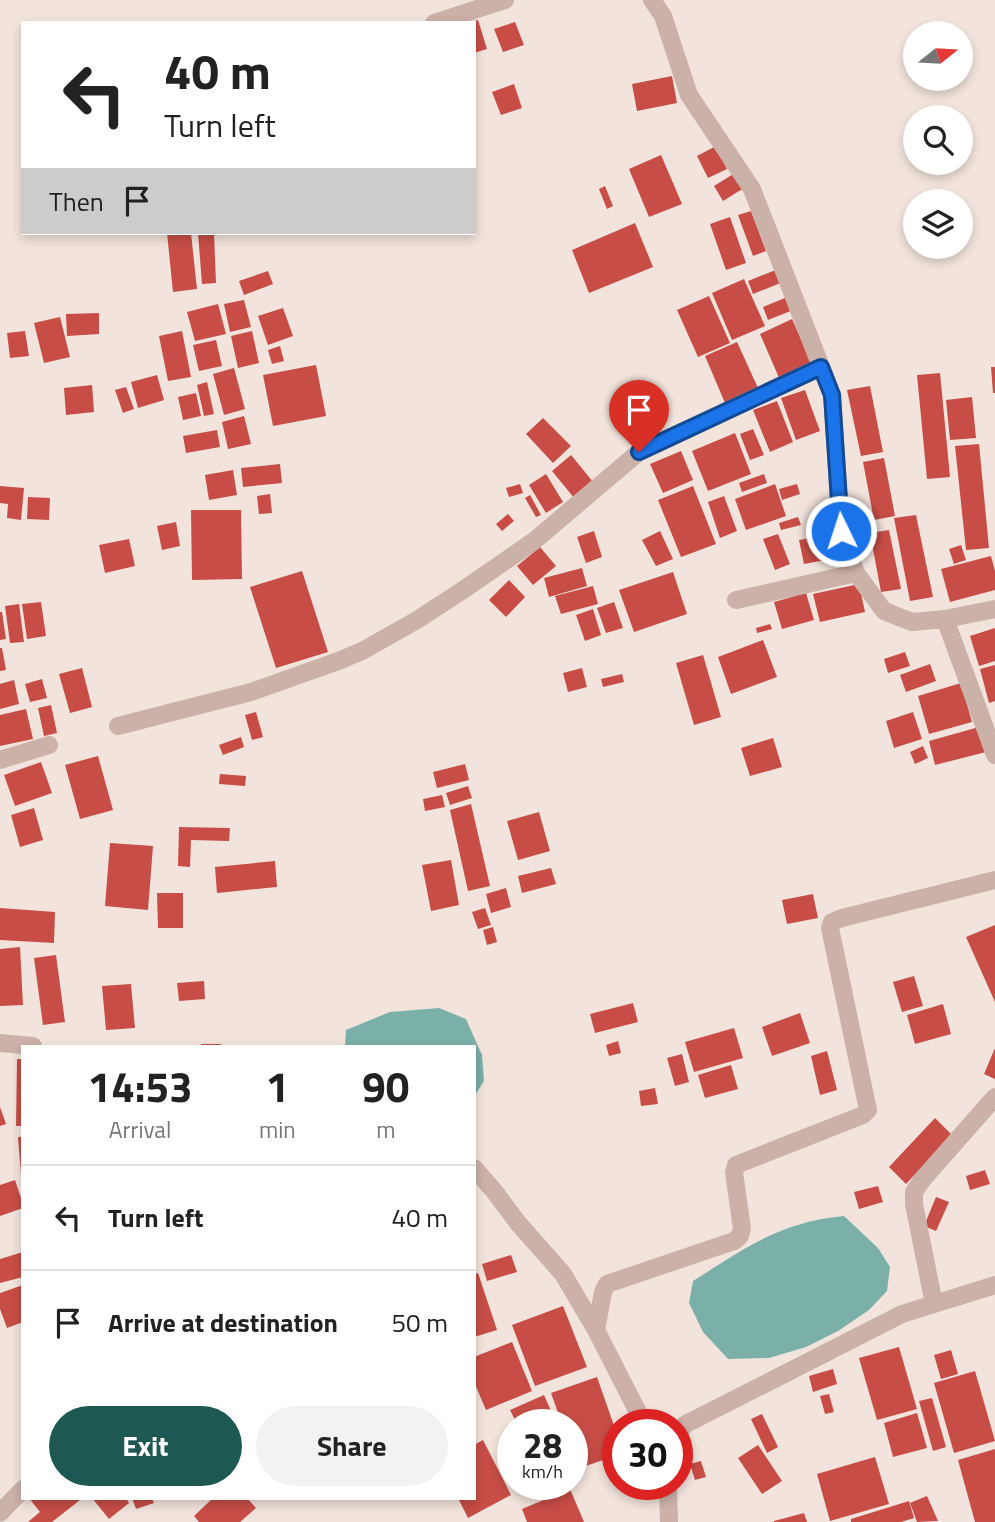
<!DOCTYPE html>
<html lang="en">
<head>
<meta charset="utf-8">
<style>
	:root { --surface:#fff; --page:#f2f2f2; --text:#222; --muted:#767676; --line:#e0e0e0; --accent:#1d5952 }
	body { margin:0; font-family:"Titillium Web",sans-serif; background:var(--page); color:var(--text); height:100vh; display:flex; flex-direction:column; font-size:26px; white-space:nowrap }
	* { box-sizing:border-box; margin:0 }
	p { font-size:23px; color:var(--muted) }
	.icon { flex:none; width:38px; height:38px; fill:none; stroke:currentColor; stroke-width:2; stroke-linecap:round; stroke-linejoin:round }
	.map { position:relative; flex:1; overflow:hidden }
	.panel { position:absolute; left:21px; top:1045px; width:455px; height:455px; display:flex; flex-direction:column; background:var(--surface); border-radius:0px; box-shadow:0 4px 10px #0003 }
	.panel>* { flex:none }
	.hud { position:absolute; left:21px; top:21px; width:455px; height:214px; border-radius:0px; box-shadow:0 4px 10px #0003; background:#fff; color:var(--text); overflow:hidden }
	.needle { width:46px; rotate:72deg }
	.fabs { position:absolute; left:903px; top:21px; display:grid; gap:14px }
	.fabs a { display:grid; place-items:center; width:70px; height:70px; border-radius:50%; background:var(--surface); box-shadow:0 4px 10px #0003; font-size:35px }
	.speed { position:absolute; left:497px; top:1409px; display:flex; gap:14px; font-size:35px; font-weight:700; text-align:center }
	.speed>* { display:grid; place-content:center; width:91px; height:91px; border-radius:50%; background:var(--surface); box-shadow:0 4px 10px #0003; line-height:1 }
	.speed small { font-size:18px; font-weight:400 }
	.speed .limit { border:10px solid #d22; background:#fff; color:#111 }
	.pin { position:absolute; display:grid; place-items:center; width:60px; height:60px; color:#fff; margin:-72px -30px; border-radius:50% 50% 50% 0; rotate:-45deg; box-shadow:0 0 7px #0007 }
	.pin .icon { rotate:45deg }
	.me { position:absolute; width:77px; margin:-38px; rotate:356deg; stroke-linejoin:round; filter:drop-shadow(0 0 5px #0008) }
	.turn { display:flex; align-items:center; gap:24px; height:147px; padding:0 28px; font-size:32px }
	.turn .icon { width:91px; height:91px; stroke-width:2.5 }
	.turn b { display:block; font-size:49px; line-height:60px }
	.then { display:flex; align-items:center; height:66px; padding:0 28px; background:#0003; gap:14px; font-size:26px }
	.eta { display:flex; justify-content:space-evenly; align-items:center; height:119px; text-align:center }
	.eta b { font-size:42px; font-weight:700; line-height:49px }
	.action { display:flex; gap:14px; margin-top:auto; padding:14px 28px }
	.action a { flex:1; height:80px; border-radius:42px; background:var(--accent); color:#fff; font-size:28px; font-weight:700; line-height:80px; text-align:center }
	.action a+a { background:var(--page); color:var(--text) }
	ul { padding:0; list-style:none }
	li { display:flex; align-items:center; gap:21px; height:105px; padding:0 28px; border-top:2px solid var(--line) }
	li div { flex:1 }
	li b { display:block; font-size:26px }
	li em { font-style:normal }
	.map>svg:first-child { display:block }
	.water { fill:#7bb0a8 }
	.building { fill:#c74d46 }
	.lines { fill:none; stroke-linecap:round; stroke-linejoin:round }
	.minor { stroke:#cbb1a8; stroke-width:18 }
	.route-casing { stroke:#114b97; stroke-width:18 }
	.route { stroke:#1a73e8; stroke-width:12 }
</style>
</head>
<body>
<div class="map">
<svg width="995" height="1522" viewBox="0 0 995 1522">
	<rect width="100%" height="100%" fill="#f2e4dc"/>
	<path class="water" d="M439,1008L466,1019L482,1055L484,1081L474,1097V1046H345L346,1030L390,1012Z
		M844,1216L878,1248L890,1267L887,1291L869,1310L838,1331L806,1347L769,1358L728,1359L703,1332L689,1303L693,1281C745,1248 780,1222 844,1216Z"/>
	<path class="building" d="M478,20L487,49L474,53V21Z
		M515,22L524,45L503,52L494,29Z
		M672,76L677,103L637,111L632,84Z
		M514,84L522,108L501,115L492,92Z
		M716,146L727,169L708,178L697,156Z
		M661,155L682,204L649,217L629,169Z
		M735,173L744,188L723,201L714,186Z
		M605,186L613,206L607,209L599,189Z
		M751,211L766,251L753,256L738,215Z
		M730,217L746,263L726,270L710,224Z
		M635,223L653,267L589,293L572,250Z
		M167,233H191L197,289L173,292Z
		M198,233H214L216,283L202,284Z
		M778,269L783,282L753,294L748,281Z
		M268,271L273,284L244,295L239,281Z
		M744,279L765,326L732,340L712,293Z
		M792,295L798,308L768,320L763,307Z
		M709,296L730,343L698,357L677,310Z
		M244,300L251,327L230,332L224,304Z
		M218,304L226,334L195,341L187,312Z
		M283,308L293,336L268,345L258,316Z
		M99,313V334L67,336L66,314Z
		M60,317L70,357L44,363L34,323Z
		M792,319L813,366L780,380L760,334Z
		M25,331L29,356L10,358L7,333Z
		M182,331L191,377L168,381L159,336Z
		M252,331L259,363L238,368L231,336Z
		M216,340L222,366L199,371L193,345Z
		M737,342L758,388L725,403L705,356Z
		M280,346L284,361L272,364L268,350Z
		M316,365L326,416L273,426L263,375Z
		M991,367H995V393H993Z
		M234,368L245,409L224,415L213,374Z
		M940,373L950,477L927,479L917,375Z
		M157,375L164,400L138,408L131,382Z
		M207,382L214,414L204,416L197,385Z
		M92,385L94,412L66,415L64,388Z
		M870,386L883,452L861,456L847,390Z
		M126,387L134,409L123,413L115,390Z
		M805,390L820,431L796,440L781,398Z
		M196,393L201,416L183,420L178,397Z
		M972,397L976,438L950,440L946,400Z
		M777,401L793,442L770,452L753,410Z
		M244,416L251,444L228,449L222,422Z
		M543,418L571,446L553,463L526,434Z
		M753,429L764,455L750,460L740,434Z
		M217,430L220,447L186,453L183,436Z
		M735,433L751,474L708,491L692,451Z
		M979,444L989,548L966,550L955,446Z
		M681,451L693,480L663,493L650,464Z
		M571,455L594,483L575,499L552,471Z
		M884,458L895,516L874,520L863,462Z
		M280,464L282,483L243,487L241,468Z
		M233,470L237,495L209,500L205,475Z
		M546,474L563,502L546,513L529,485Z
		M764,474L767,483L742,492L739,483Z
		M520,484L523,493L509,497L506,488Z
		M775,484L786,516L746,530L735,499Z
		M797,484L800,494L782,500L779,489Z
		M0,486L24,488L21,520L7,518L8,504L0,503Z
		M693,486L716,544L681,557L658,500Z
		M270,494L272,513L259,514L257,496Z
		M530,495L541,515L536,517L525,498Z
		M724,496L737,531L720,538L708,502Z
		M28,497L50,498L49,520L27,519Z
		M191,510H241L242,579L192,580Z
		M508,514L514,521L502,531L496,524Z
		M916,515L933,597L910,601L894,518Z
		M798,517L801,525L781,530L779,523Z
		M176,522L180,546L162,550L157,526Z
		M889,530L901,589L881,592L870,533Z
		M594,531L602,557L586,563L577,537Z
		M660,531L673,559L656,566L642,540Z
		M778,534L790,564L775,570L763,539Z
		M832,534L836,558L804,564L799,540Z
		M129,539L135,566L105,573L99,545Z
		M961,545L966,560L954,564L949,549Z
		M540,547L556,566L533,585L517,566Z
		M991,556L995,571V590L950,602L941,569Z
		M582,568L587,586L549,597L544,578Z
		M302,571L328,652L276,668L250,587Z
		M673,572L687,614L634,632L619,590Z
		M509,580L525,597L506,617L489,600Z
		M859,584L865,612L820,622L813,594Z
		M593,586L598,604L561,614L555,596Z
		M806,593L814,620L782,629L774,602Z
		M41,602L46,636L27,639L22,604Z
		M614,602L623,628L606,633L597,608Z
		M19,604L24,642L10,643L5,606Z
		M593,609L601,635L585,641L576,615Z
		M0,612H2L6,639L0,640Z
		M770,624L772,629L757,633L756,628Z
		M995,628V661L979,666L970,636Z
		M763,640L777,677L731,694L718,657Z
		M0,648H2L6,670L0,671Z
		M905,652L910,666L888,673L884,659Z
		M703,655L721,717L694,725L676,663Z
		M930,664L936,681L906,692L900,675Z
		M995,665V701L989,703L980,669Z
		M82,668L92,707L70,713L59,674Z
		M582,668L587,687L568,692L563,673Z
		M622,674L624,682L603,687L601,679Z
		M42,679L47,698L30,702L25,684Z
		M14,680L19,704L0,709V684Z
		M961,683L972,722L929,734L918,696Z
		M51,705L57,733L44,736L38,708Z
		M26,709L33,739L0,746V715Z
		M256,712L263,737L252,740L245,715Z
		M913,712L922,739L894,748L886,721Z
		M979,727L986,752L935,765L929,741Z
		M241,737L244,747L223,755L219,745Z
		M773,738L782,767L750,776L741,748Z
		M923,746L928,758L915,764L910,752Z
		M98,756L113,810L80,819L65,765Z
		M41,762L52,793L15,806L4,775Z
		M465,764L469,780L437,788L433,772Z
		M220,774L246,776L245,786L219,784Z
		M468,786L472,798L450,805L446,793Z
		M442,795L445,807L425,811L423,799Z
		M471,804L490,886L468,891L450,810Z
		M34,808L43,840L20,847L11,815Z
		M539,812L550,851L518,860L507,821Z
		M179,827L230,828L229,841L191,840L190,867L178,866Z
		M110,843L153,846L148,910L105,906Z
		M451,860L459,905L431,911L422,865Z
		M275,861L277,887L217,893L215,867Z
		M551,868L556,884L522,893L518,876Z
		M506,888L511,907L491,913L486,894Z
		M157,893H183V928H158Z
		M813,894L818,918L787,924L782,900Z
		M0,908L55,912L54,943L0,940Z
		M485,908L491,925L478,929L472,912Z
		M995,925V1002L966,937Z
		M493,927L497,942L487,945L483,930Z
		M20,947L23,1005L0,1006V949Z
		M56,955L65,1022L43,1025L34,958Z
		M914,976L923,1006L902,1012L893,982Z
		M204,981L205,999L179,1001L177,983Z
		M131,984L135,1028L106,1030L102,986Z
		M633,1003L638,1022L595,1033L590,1014Z
		M943,1004L951,1034L915,1044L907,1015Z
		M800,1013L810,1043L772,1056L762,1027Z
		M734,1028L743,1058L694,1072L685,1042Z
		M618,1041L621,1053L609,1056L606,1045Z
		M201,1044H221V1046H201Z
		M995,1048V1079L984,1074Z
		M827,1051L837,1090L820,1095L811,1056Z
		M682,1054L689,1082L675,1086L667,1058Z
		M17,1059H23V1126H16Z
		M731,1065L738,1089L705,1098L698,1075Z
		M655,1088L658,1104L641,1106L639,1091Z
		M0,1107L6,1124L0,1126Z
		M935,1118L952,1135L906,1184L889,1167Z
		M18,1137H23V1174H21Z
		M985,1170L990,1184L970,1190L966,1176Z
		M15,1180L23,1204V1208L0,1216V1185Z
		M878,1186L883,1202L859,1209L854,1192Z
		M936,1197L949,1202L936,1231L924,1226Z
		M23,1252V1277L0,1283V1259Z
		M511,1255L517,1272L487,1281L482,1264Z
		M478,1273L497,1330L474,1337V1274Z
		M23,1285V1322L7,1328L0,1309V1293Z
		M563,1306L587,1367L535,1386L512,1325Z
		M512,1342L532,1391L486,1410L474,1382V1357Z
		M899,1347L917,1409L877,1420L859,1358Z
		M951,1350L958,1374L941,1379L934,1355Z
		M833,1369L837,1384L813,1392L809,1376Z
		M975,1371L995,1441L954,1453L934,1383Z
		M597,1377L618,1437V1455L577,1469L572,1455V1424H562L551,1393Z
		M829,1394L834,1412L825,1414L820,1396Z
		M544,1395L551,1411L521,1424H517L510,1410Z
		M932,1398L946,1447L933,1451L919,1401Z
		M917,1413L927,1448L893,1457L884,1423Z
		M762,1414L778,1447L767,1453L751,1419Z
		M483,1440L511,1495L468,1518L458,1498H474V1445Z
		M758,1445L782,1481L762,1494L738,1458Z
		M995,1449V1522H975L958,1460Z
		M875,1457L889,1504L830,1521L817,1474Z
		M701,1461L706,1477L695,1480L690,1464Z
		M570,1489L584,1522H527L522,1509Z
		M927,1496L938,1521L917,1522L910,1503Z
		M29,1498H79L80,1500L52,1522H28L40,1512Z
		M92,1498H126L129,1503L109,1519Z
		M132,1498H152L154,1503L136,1509Z
		M213,1498H247L256,1508L240,1522H199L194,1516Z
		M909,1501L914,1518L901,1522H851V1519Z
		M804,1513L807,1522H774V1521Z"/>
	<g class="lines">
		<path class="minor" d="M652,0L663,16L689,95L752,189L832,395L841,531L856,573L884,611L912,622L945,619L995,609
			M434,23L505,0
			M736,600L856,573
			M945,619L995,755
			M118,726L251,692L341,660L364,650L417,620L463,590L534,541L639,452L821,367
			M0,760L49,745
			M0,1043L33,1046
			M474,1168L494,1191L518,1223L563,1274L596,1330L644,1424
			M934,1304L914,1204V1192L922,1180L995,1097
			M596,1330L603,1292L607,1284L734,1241L740,1236L742,1229L734,1172L736,1165L863,1115L868,1110L830,928L832,922L842,918L995,880
			M677,1439L684,1425L902,1314L995,1285
			M668,1484L669,1522
			M0,1513L23,1489"/>
	</g>
	<g class="lines">
		<g class="route-casing">
			<path id="route" d="M639,452L821,367L832,395L841,531"/>
		</g>
		<use href="#route" class="route"/>
	</g>
</svg>
<div class="fabs">
<a><svg class="needle" viewBox="-14 -14 28 28"><path d="M0-13l5 13h-10z" fill="#e53935"/><path d="M0 13l5-13h-10z" fill="#767676"/></svg></a>
<a><svg class="icon" aria-label="search" viewBox="0 0 24 24"><circle cx="10" cy="10" r="6"/><path d="M15 15l6 6"/></svg></a>
<a><svg class="icon" aria-label="layers" viewBox="0 0 24 24"><path d="M12 4l9 5-9 5-9-5zM3 14l9 5 9-5"/></svg></a>
</div>
<div class="speed"><div>28<small>km/h</small></div><div class="limit">30</div></div>
<div class="pin" style="left:639px;top:452px;background:#d93025"><svg class="icon" aria-label="arrive" viewBox="0 0 24 24"><path d="M6 21V4h12l-3 4 3 4H6"/></svg></div>
<svg class="me" style="left:841px;top:531px" viewBox="-20 -20 40 40"><circle r="17" fill="#1a73e8" stroke="#fff" stroke-width="3"/><path d="M0-11L8 9 0 5-8 9z" fill="#fff"/></svg>
<div class="hud">
<div class="turn"><svg class="icon" aria-label="left" viewBox="0 0 24 24"><path d="M17 20v-9H6M10 6l-5 5 5 5"/></svg><div><b>40 m</b>Turn left</div></div>
<div class="then">Then<svg class="icon" aria-label="arrive" viewBox="0 0 24 24"><path d="M6 21V4h12l-3 4 3 4H6"/></svg></div>
</div>
<section class="panel">
<div class="eta">
<div><b>14:53</b><p>Arrival</p></div>
<div><b>1</b><p>min</p></div>
<div><b>90</b><p>m</p></div>
</div>
<ul>
<li><svg class="icon" aria-label="left" viewBox="0 0 24 24"><path d="M17 20v-9H6M10 6l-5 5 5 5"/></svg><div><b>Turn left</b></div><em>40 m</em></li>
<li><svg class="icon" aria-label="arrive" viewBox="0 0 24 24"><path d="M6 21V4h12l-3 4 3 4H6"/></svg><div><b>Arrive at destination</b></div><em>50 m</em></li>
</ul>
<div class="action"><a>Exit</a><a>Share</a></div>
</section>
</div>
</body>
</html>
